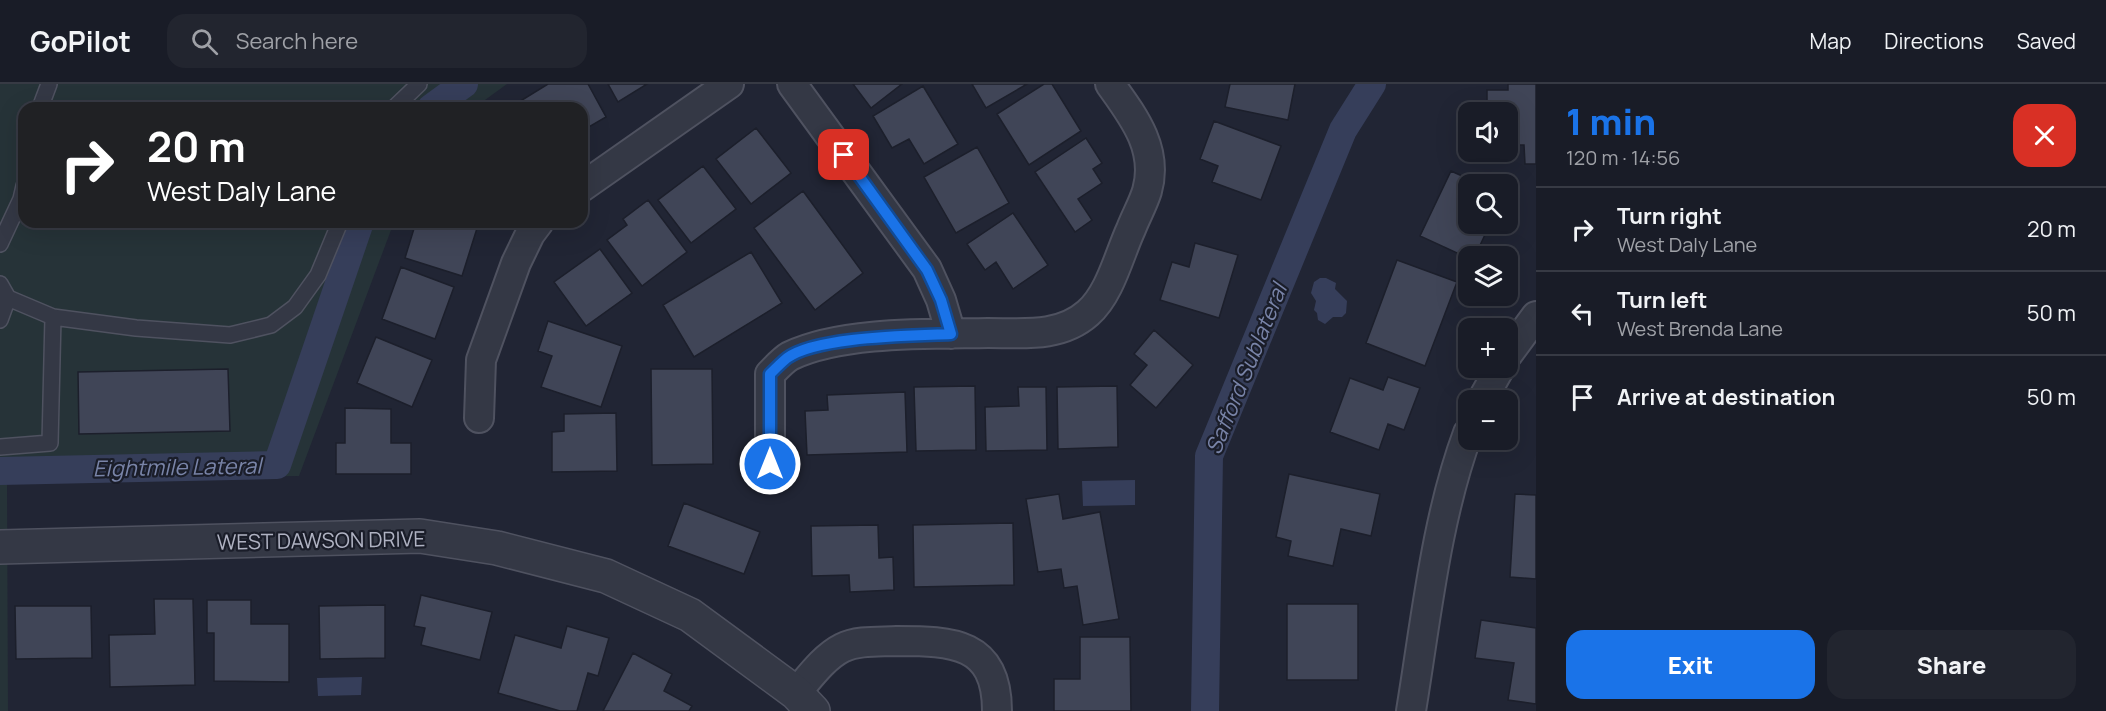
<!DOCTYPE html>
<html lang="en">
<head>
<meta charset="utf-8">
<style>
	:root { --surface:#191c27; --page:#22252f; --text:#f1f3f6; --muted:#9fa1a7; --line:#373a44; --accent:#1a73e8 }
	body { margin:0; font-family:Manrope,sans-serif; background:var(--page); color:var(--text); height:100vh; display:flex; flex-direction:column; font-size:22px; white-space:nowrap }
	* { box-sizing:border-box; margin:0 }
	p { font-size:20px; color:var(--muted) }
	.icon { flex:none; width:33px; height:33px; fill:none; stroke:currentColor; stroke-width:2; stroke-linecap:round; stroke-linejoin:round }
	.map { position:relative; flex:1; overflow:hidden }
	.drawer { display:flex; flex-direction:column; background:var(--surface); width:570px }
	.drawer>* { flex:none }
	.guide { position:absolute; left:18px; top:18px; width:570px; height:126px; border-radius:18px; box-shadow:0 6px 24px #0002,0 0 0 2px var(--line); background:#202124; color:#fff; overflow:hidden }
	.buttons { position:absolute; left:1458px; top:18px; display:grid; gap:12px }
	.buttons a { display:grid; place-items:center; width:60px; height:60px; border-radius:12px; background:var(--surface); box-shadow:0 6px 24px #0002,0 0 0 2px var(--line); font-size:30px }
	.pin { position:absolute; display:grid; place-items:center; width:51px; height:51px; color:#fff; margin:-26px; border-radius:12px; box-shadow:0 3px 9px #0006 }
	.me { position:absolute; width:66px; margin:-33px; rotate:0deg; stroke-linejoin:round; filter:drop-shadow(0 0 4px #0008) }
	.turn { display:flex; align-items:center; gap:21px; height:126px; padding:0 30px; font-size:27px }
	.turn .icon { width:78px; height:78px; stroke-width:2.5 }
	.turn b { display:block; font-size:42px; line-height:51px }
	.round { display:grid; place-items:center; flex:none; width:63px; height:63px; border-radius:18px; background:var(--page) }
	.overview { display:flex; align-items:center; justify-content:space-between; height:102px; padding:0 30px }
	h1 { font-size:36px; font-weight:800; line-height:45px; color:var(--accent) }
	.action { display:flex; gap:12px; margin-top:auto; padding:12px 30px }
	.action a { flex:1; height:69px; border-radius:18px; background:var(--accent); color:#fff; font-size:24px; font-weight:800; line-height:69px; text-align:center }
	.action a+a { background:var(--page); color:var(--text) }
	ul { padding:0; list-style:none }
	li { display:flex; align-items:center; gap:18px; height:84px; padding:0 30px; border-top:2px solid var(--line) }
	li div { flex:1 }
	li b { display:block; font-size:22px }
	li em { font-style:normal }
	header { display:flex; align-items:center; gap:36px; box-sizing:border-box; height:84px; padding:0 30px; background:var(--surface); border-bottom:2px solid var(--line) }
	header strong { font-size:28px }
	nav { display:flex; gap:33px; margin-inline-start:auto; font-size:21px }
	.search { width:420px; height:54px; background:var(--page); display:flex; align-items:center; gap:15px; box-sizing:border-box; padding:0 21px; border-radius:18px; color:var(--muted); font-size:22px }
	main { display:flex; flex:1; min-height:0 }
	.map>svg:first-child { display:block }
	.green { fill:#263338 }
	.water { fill:#363e5a }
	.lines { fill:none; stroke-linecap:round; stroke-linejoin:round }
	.canal { stroke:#363e5a; stroke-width:28 }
	.building { fill:#404557; stroke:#1c1f2b; stroke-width:1.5 }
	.service-casing { stroke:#4f5260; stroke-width:18 }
	.minor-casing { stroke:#4f5260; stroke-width:32 }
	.tertiary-casing { stroke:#4f5260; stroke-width:36 }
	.service { stroke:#343845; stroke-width:15 }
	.minor { stroke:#343845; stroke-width:28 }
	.tertiary { stroke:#343845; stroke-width:33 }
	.route-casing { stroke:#114b97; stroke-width:15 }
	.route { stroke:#1a73e8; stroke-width:10 }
	.labels { text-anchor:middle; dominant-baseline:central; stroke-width:4.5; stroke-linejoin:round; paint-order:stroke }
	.street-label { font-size:21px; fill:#afb2c2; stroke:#1a1d29 }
	.water-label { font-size:22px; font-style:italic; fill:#7984a8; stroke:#1a1d29 }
</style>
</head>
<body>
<header>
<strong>GoPilot</strong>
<div class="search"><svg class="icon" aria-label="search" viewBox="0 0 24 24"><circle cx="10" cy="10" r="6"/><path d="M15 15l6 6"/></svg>Search here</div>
<nav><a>Map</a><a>Directions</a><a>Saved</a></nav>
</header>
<main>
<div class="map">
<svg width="1536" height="627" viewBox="0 0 1536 627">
	<rect width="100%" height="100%" fill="#212534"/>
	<path class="green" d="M0,0H507L474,24H24V138H394L299,392L7,395L8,627H0Z"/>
	<path class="water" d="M1320,194H1326L1336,199L1335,205L1347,217L1346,229L1342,233H1333L1325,240L1318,236L1317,229L1314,226L1316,217L1311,209L1314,198Z
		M1135,396V421L1083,422L1082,397Z
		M362,593L361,611L318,612L317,594Z"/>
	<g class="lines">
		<path class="canal" d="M431,24L464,0
			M0,387L277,381L360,138
			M1205,627L1209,372L1343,46L1372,0"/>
	</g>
	<path class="building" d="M548,0H588L606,33L582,47V24H509Z
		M608,0H647L618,18Z
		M853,0H902L871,24Z
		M972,0H1027L986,24Z
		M1044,0H1052L1081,47L1029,81L997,30Z
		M1230,0H1295L1288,36L1225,23Z
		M1508,0H1536V80H1525L1524,61H1508V28H1487V6H1508Z
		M923,2L958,60L924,80L909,55L892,64L873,32Z
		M1214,37L1281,62L1261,116L1212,98L1218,82L1200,75Z
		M756,44L791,89L751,120L716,75Z
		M1086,54L1102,79L1093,85L1102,99L1078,115L1092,136L1075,148L1035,88Z
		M977,63L1009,119L956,149L924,93Z
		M703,82L736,125L691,159L658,116Z
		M1451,87L1480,100H1468V140H1490L1475,172L1468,174L1420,152Z
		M803,107L863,189L815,226L754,144Z
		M648,116L687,168L642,202L607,156L627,141L623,135Z
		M1013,129L1048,181L1013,205L996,178L985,186L967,160Z
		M416,138H479L462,192L405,174Z
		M1195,159L1238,171L1219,234L1160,216L1172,178L1189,183Z
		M600,165L632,209L586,242L554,198Z
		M751,168L782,219L694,273L663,221Z
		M1397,176L1457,198L1425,282L1366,259Z
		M401,183L454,203L435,255L382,235Z
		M548,237L622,262L601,323L541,303L552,272L538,267Z
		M1154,246L1193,281L1156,324L1130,301L1147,281L1134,270Z
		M376,253L432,276L412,323L357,299Z
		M228,285L230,347L79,350L78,288Z
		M651,285H712L713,380L652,381Z
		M1388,293L1420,304L1404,346L1388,340L1379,366L1330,348L1350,294L1383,306Z
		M975,302L976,366L916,367L914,303Z
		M1117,302L1118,363L1058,365L1057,303Z
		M1018,303H1046L1047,366L986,367L985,323L1019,322Z
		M905,308L907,368L807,371L805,327L828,326L827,311Z
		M345,324L391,325V359H411V390H336V359H345Z
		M616,329L617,387L552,388V348L564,347V330Z
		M1289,390L1380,410L1371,452L1341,445L1333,482L1288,472L1291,457L1276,453Z
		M1059,410L1063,435L1100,428L1119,535L1083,541L1077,502L1064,504L1061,485L1038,488L1026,415Z
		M1515,410L1536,411V495L1510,493Z
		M684,419L760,448L744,490L668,462Z
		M1013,439L1014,501L914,503L913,441Z
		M878,441L879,474L893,473L894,506L850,508L849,491L812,492L811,442Z
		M421,511L492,528L480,576L421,561L425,544L414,542Z
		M154,515H193L195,601L110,603L109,551L155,550Z
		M207,516H251V540H289V598L214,597V549H207Z
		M1287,520H1358V596H1287Z
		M385,521V574L320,575L319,522Z
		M15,522H91L92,574L16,575Z
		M1481,536L1536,544V620L1508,616L1514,579L1475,574Z
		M567,542L609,554L598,592L588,589L577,627H560L498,609L515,551L561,564Z
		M1080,553H1130L1131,627H1054V595H1080Z
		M633,569L672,590L664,607L692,622L689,627H603Z"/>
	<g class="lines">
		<g class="service-casing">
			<path id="service" d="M40,24L49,0
				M394,24L419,0
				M0,160L21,115L24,102
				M0,200L8,214L53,233L50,359L0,363
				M53,233L136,244L230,251L271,241L295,223L318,191L340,138
				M0,236L8,214"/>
		</g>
		<g class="minor-casing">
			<path id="minor" d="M792,0L927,185L941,216L951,250
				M582,103L729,0
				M1508,270L1536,232
				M1482,316L1500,284
				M479,334L481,276L516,179L530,150L539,138
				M770,380V290C776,284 783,276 790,272C842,247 931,250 988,249C1022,249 1060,254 1088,229C1110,210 1119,171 1131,145C1136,132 1143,120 1147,107C1159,65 1133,32 1110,0
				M796,609C809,594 824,573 842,564C858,556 880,558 897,557C952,557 997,558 997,627
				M1411,627C1426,536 1436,435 1468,349"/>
		</g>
		<g class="tertiary-casing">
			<path id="tertiary" d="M0,463L420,452L497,464L606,492L690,531L796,609L813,627"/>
		</g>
		<use href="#service" class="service"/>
		<use href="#minor" class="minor"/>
		<use href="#tertiary" class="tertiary"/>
	</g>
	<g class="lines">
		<g class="route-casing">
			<path id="route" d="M770,380V290C775,285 781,279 787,274C817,252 912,252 951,250L941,216L927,186L844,71"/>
		</g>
		<use href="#route" class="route"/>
	</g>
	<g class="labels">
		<g class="street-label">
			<text transform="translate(321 456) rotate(-1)">WEST DAWSON DRIVE</text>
		</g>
		<g class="water-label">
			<text transform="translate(1246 285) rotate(-68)">Safford Sublateral</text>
			<text transform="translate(177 383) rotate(-1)">Eightmile Lateral</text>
		</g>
	</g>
</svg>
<div class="buttons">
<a><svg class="icon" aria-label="sound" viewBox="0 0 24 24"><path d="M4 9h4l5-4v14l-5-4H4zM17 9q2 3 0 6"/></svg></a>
<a><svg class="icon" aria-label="search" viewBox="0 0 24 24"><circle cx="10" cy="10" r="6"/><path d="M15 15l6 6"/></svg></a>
<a><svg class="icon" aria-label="layers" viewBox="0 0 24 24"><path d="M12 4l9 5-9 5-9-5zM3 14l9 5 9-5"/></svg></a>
<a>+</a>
<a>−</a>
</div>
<div class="pin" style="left:844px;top:71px;background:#d93025"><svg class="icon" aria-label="arrive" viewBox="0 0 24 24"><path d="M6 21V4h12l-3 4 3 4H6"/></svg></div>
<svg class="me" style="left:770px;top:380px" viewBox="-20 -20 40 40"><circle r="17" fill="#1a73e8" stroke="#fff" stroke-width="3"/><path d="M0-11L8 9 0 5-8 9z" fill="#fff"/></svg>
<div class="guide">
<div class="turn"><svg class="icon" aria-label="right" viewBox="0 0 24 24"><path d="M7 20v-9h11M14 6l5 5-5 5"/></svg><div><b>20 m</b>West Daly Lane</div></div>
</div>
</div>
<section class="drawer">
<div class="overview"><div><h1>1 min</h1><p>120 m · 14:56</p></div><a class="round" style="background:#d93025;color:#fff"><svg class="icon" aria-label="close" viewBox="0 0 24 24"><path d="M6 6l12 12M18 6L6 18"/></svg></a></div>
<ul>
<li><svg class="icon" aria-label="right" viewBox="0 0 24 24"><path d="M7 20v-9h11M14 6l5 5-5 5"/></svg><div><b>Turn right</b><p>West Daly Lane</p></div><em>20 m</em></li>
<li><svg class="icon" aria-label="left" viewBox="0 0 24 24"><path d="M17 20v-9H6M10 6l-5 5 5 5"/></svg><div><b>Turn left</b><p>West Brenda Lane</p></div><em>50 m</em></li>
<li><svg class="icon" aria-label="arrive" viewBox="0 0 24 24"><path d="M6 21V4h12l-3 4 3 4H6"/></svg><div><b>Arrive at destination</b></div><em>50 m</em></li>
</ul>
<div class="action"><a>Exit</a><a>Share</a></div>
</section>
</main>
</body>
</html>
